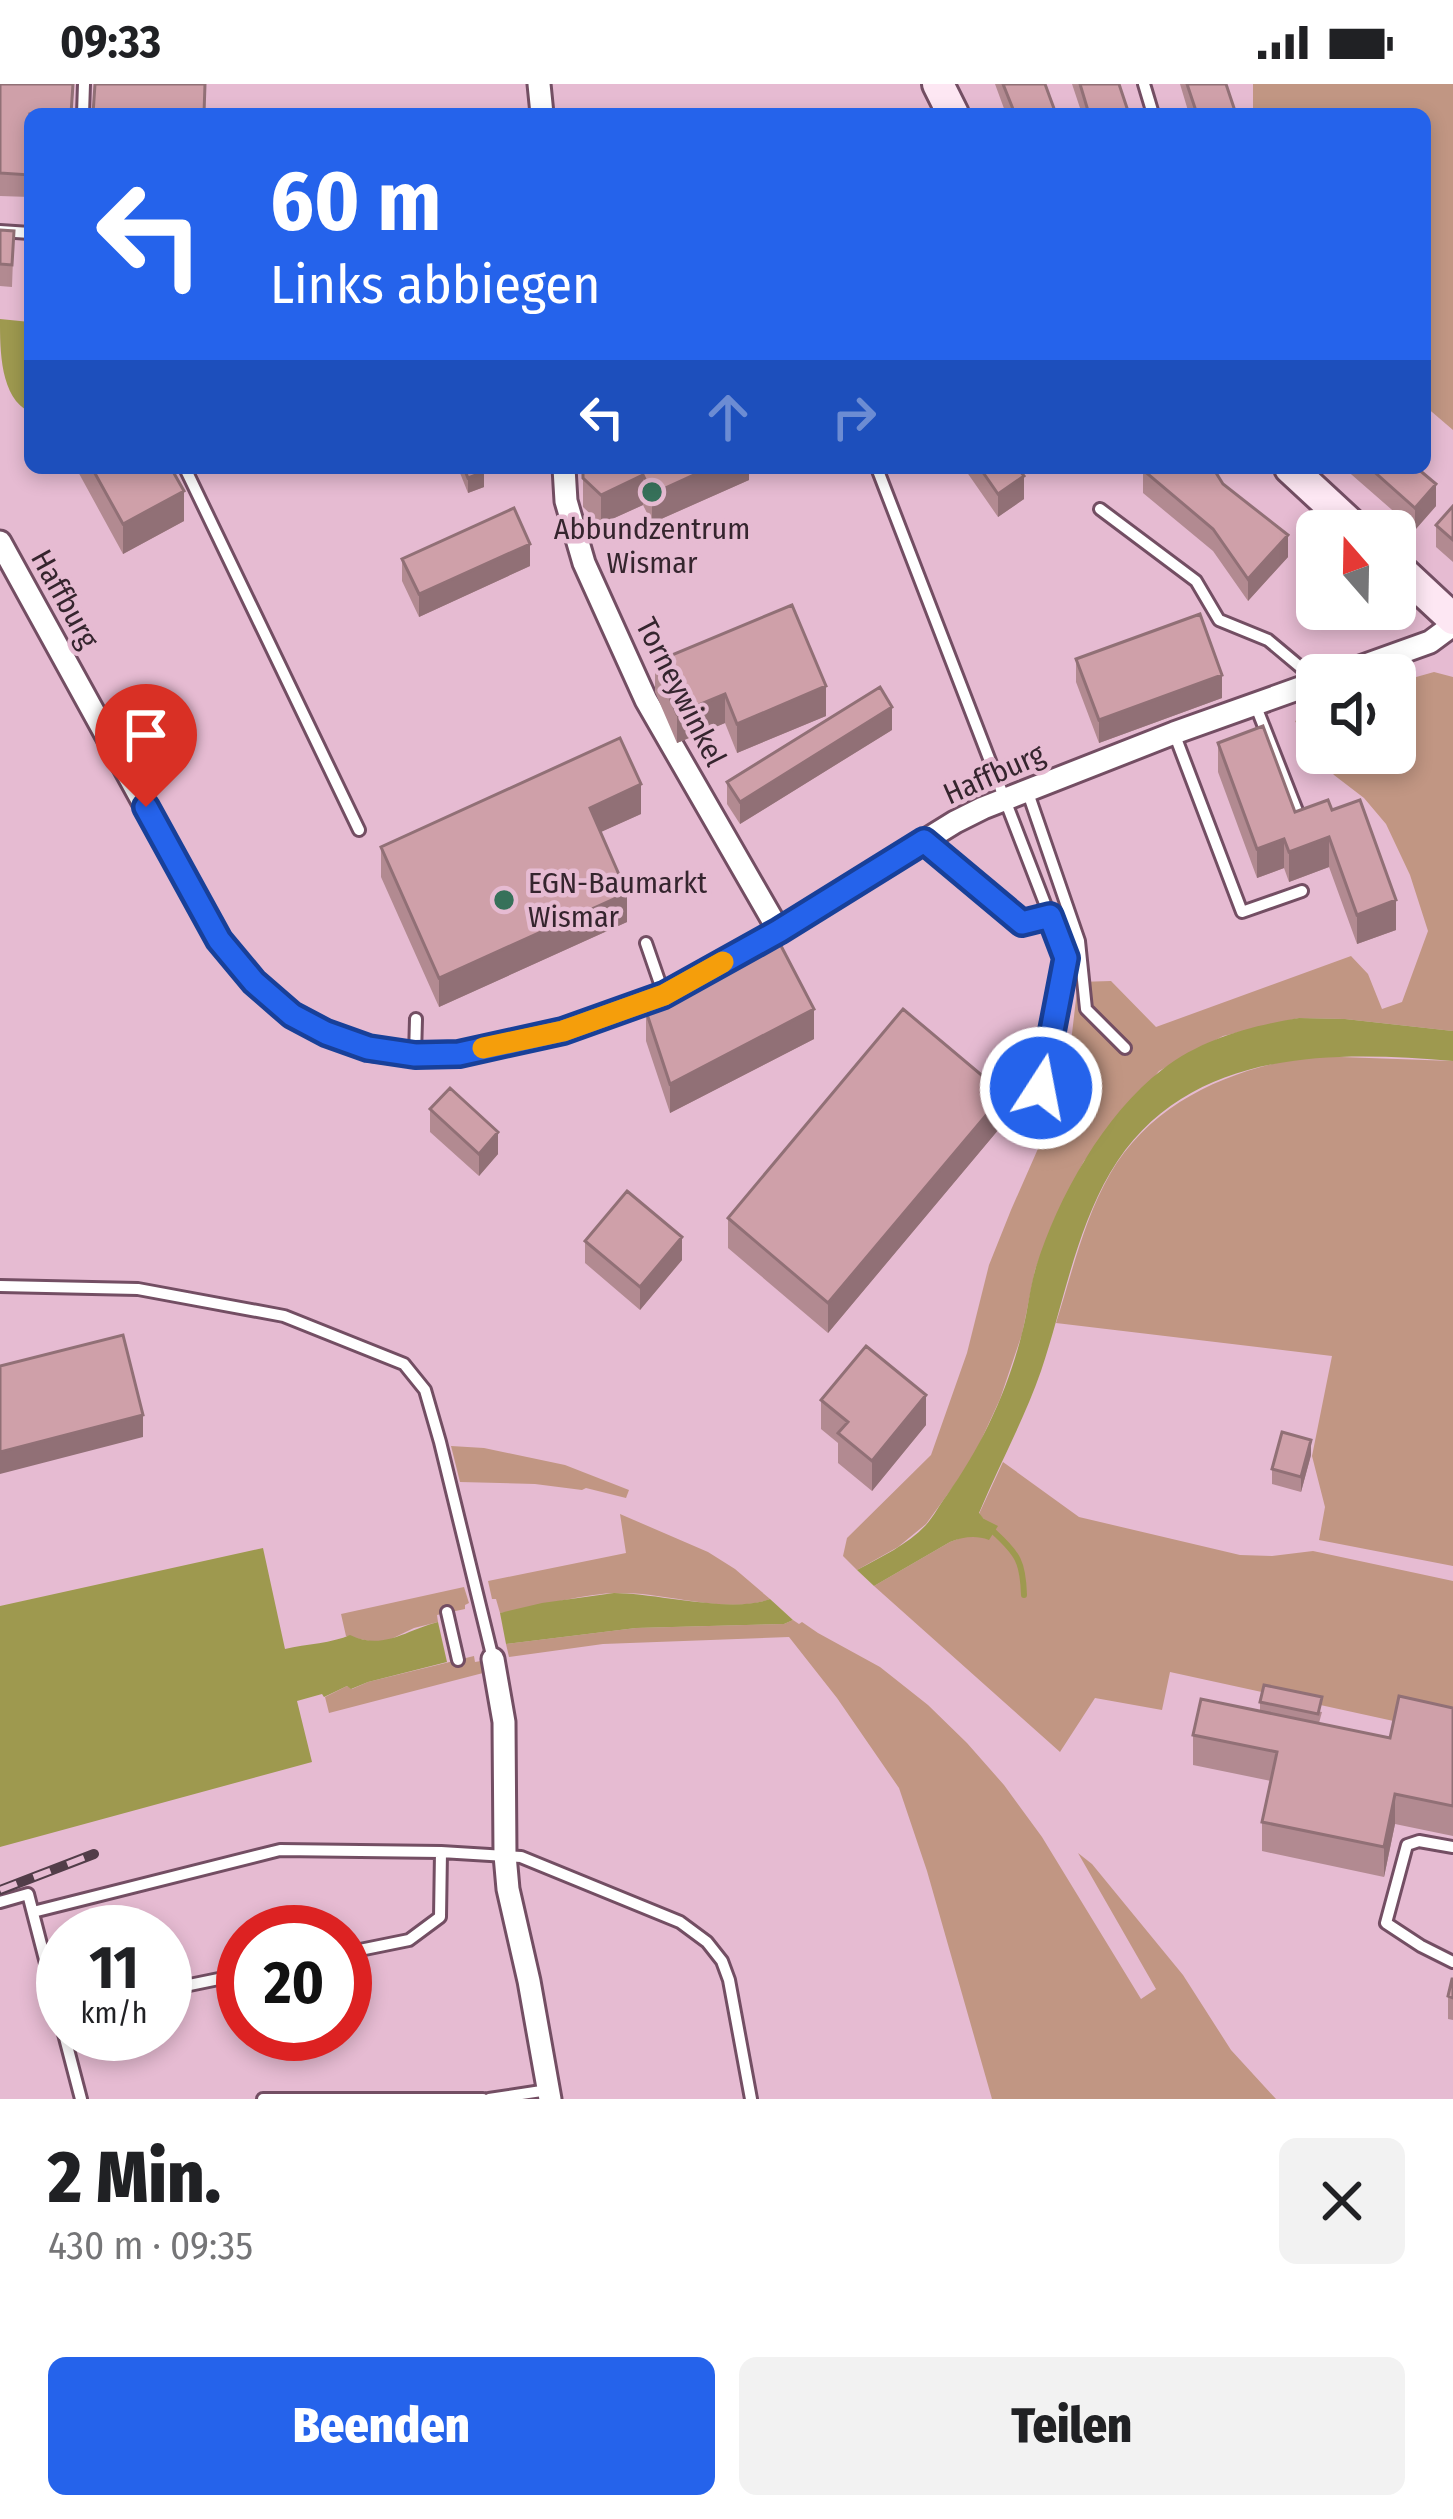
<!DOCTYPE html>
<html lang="de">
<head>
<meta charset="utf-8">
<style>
	:root { --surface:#fff; --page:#f2f2f2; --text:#202124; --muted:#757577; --accent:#2563eb }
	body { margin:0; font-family:"Fira Sans Condensed",sans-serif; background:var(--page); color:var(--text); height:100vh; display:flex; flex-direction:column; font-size:45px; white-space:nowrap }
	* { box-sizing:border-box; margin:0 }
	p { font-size:39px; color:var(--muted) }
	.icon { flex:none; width:66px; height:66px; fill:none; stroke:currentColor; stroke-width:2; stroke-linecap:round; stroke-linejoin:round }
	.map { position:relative; height:2015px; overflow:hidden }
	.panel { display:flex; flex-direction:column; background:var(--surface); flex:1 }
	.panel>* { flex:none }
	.guide { position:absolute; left:24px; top:24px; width:1407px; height:366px; border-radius:18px; box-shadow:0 6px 18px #0003; background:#2563eb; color:#fff; overflow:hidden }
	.needle { width:78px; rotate:340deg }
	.fabs { position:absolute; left:1296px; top:426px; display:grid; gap:24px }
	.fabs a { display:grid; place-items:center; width:120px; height:120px; border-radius:18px; background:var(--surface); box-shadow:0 6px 18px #0003; font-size:60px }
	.speed { position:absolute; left:36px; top:1821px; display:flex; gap:24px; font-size:60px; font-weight:700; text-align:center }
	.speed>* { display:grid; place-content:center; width:156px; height:156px; border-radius:50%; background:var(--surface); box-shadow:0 6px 18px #0003; line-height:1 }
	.speed small { font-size:30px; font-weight:400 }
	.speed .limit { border:18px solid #d22; background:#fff; color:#111 }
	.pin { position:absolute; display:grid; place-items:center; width:102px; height:102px; color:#fff; margin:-123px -51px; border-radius:50% 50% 50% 0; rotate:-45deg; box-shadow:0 0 12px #0007 }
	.pin .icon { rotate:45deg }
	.me { position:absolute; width:132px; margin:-66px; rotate:11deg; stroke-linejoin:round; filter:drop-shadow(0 0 9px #0008) }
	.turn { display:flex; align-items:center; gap:42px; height:252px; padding:0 48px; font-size:54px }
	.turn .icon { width:156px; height:156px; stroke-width:2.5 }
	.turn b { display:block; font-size:84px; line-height:102px }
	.lanes { display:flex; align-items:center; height:114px; padding:0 48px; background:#0003; justify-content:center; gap:60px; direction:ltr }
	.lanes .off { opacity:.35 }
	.round { display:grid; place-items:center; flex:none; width:126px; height:126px; border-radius:18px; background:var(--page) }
	.head { display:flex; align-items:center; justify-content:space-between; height:204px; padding:0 48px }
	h1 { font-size:72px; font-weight:800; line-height:90px }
	.action { display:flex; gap:24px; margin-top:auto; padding:24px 48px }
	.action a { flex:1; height:138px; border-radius:18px; background:var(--accent); color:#fff; font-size:48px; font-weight:800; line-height:138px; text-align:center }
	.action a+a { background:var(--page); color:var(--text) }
	.status { display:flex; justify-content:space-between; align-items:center; height:84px; padding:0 60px; background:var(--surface); direction:ltr }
	.status svg { height:33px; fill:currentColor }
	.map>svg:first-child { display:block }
	.green { fill:#c19683 }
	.water { fill:#9e994f }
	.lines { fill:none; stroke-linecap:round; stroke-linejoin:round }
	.stream { stroke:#9e994f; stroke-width:6 }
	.lane-casing { stroke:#734e63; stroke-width:16 }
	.street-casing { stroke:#734e63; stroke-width:27 }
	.secondary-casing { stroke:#734e63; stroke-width:36 }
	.lane { stroke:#fff; stroke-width:10 }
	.street { stroke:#fff; stroke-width:21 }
	.secondary { stroke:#fde7f3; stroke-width:30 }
	.rail-casing { stroke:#523d49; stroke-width:10 }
	.rail { stroke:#e6bbd2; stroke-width:6; stroke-dasharray:18; stroke-linecap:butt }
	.wall { fill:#b28a91 }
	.shaded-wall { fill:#917076 }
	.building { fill:#cfa0a9; stroke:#917076; stroke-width:3 }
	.route-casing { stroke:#184099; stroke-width:30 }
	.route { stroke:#2563eb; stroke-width:21 }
	.slow { stroke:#f59e0b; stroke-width:21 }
	.poi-dot { fill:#37715a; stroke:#e6bbd2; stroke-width:4.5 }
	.labels { text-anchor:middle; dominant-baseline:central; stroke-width:9; stroke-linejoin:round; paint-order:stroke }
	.poi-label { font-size:30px; fill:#35252e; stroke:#e6bbd2 }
	.street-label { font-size:30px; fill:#35252e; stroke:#e6bbd2 }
</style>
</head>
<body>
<div class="status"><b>09:33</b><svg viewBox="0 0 49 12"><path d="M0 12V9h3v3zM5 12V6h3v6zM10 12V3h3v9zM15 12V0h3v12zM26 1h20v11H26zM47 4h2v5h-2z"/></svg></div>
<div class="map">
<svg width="1453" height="2015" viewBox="0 0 1453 2015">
	<rect width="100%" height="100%" fill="#e6bbd2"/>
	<path class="green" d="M1253,0H1453V346L1425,322V30H1253Z
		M1434,588L1453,593V947L1345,935L1299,934L1223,952L1159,987L1084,1077L1052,1141L1035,1186L1022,1250L1000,1315L971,1378L926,1440L898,1463L857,1486L843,1472L847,1454L931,1371L967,1269L989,1181L1011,1126L1066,1001L1078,898L1111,897L1156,943L1351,872L1368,890L1382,925L1402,918L1428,847L1410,791L1386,740L1364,714L1334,691L1311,665L1295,637L1317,626V669H1395V599Z
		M1313,972L1453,977V1482L1319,1456L1325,1423L1312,1372L1332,1272L1056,1239C1072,1189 1084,1135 1110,1090C1153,1016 1233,984 1313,972Z
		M451,1362L484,1364L565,1381L629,1406L626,1414L586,1404L582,1406L535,1400L460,1398Z
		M1003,1378L1079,1433L1240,1471L1272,1472L1313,1467L1453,1497V1650L1170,1588L1162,1626L1095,1614L1060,1668L874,1502L950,1458L963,1453L979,1452L984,1435L979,1430Z
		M620,1430L708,1468L735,1485L770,1515C729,1531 664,1508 620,1509C579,1509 540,1524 500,1529L496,1515H492L488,1497L626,1469Z
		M464,1503L469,1519L465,1521V1525L437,1531L438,1538L414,1544L387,1557L374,1558L346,1552L341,1530Z
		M793,1536L799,1540L802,1538L818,1549L880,1583L928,1621L967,1659L1004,1701L1042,1753L1141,1915L1156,1905L1078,1769L1092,1780L1183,1891L1231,1966L1276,2015H992L927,1787L899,1704L837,1614L789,1553L603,1560L509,1573L506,1560L636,1544L784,1540Z
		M474,1572L475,1578L481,1577L483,1589L329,1629L325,1613L347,1602L352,1605L368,1598Z"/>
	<path class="water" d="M0,235L30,238V328C0,314 0,266 0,235Z
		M1299,934L1345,935L1453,947V977C1328,966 1183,965 1110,1089C1075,1149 1063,1222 1041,1287C1024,1336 999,1381 979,1429L984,1435L998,1442L989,1456C975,1451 964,1453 950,1458L874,1502L857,1486C881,1473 907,1461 926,1441C934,1432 940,1420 947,1411C982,1362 1009,1304 1023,1245C1028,1225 1030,1203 1036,1183C1058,1113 1104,1030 1163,985C1202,955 1251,942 1299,934Z
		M263,1464L285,1565C306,1560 333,1559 350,1551C383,1567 406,1546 438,1538L447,1578L368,1598L351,1605L347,1602L324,1613L322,1610L297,1617L312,1678L0,1763V1522Z
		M614,1509C657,1509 732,1530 770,1515L793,1536L784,1540L636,1544L506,1560L500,1529L542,1519Z"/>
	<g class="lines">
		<path class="stream" d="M994,1448C1018,1470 1023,1478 1024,1511"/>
		<g class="lane-casing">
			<path id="lane" d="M1144,0L1153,30
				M83,30L84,0
				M0,147L30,149
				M185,384L359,746
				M877,384L1066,874L1041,1004
				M1100,425L1196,497L1219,536L1268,556L1317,597
				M1255,620L1301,737
				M1174,649L1242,828L1302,807
				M1027,706L1079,857L1086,925L1125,964
				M924,757L1022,839L1050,832
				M646,859L664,911
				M415,971L416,935
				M0,1202L138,1205L284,1232L404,1280L425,1306L440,1358L493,1575
				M447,1528L458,1576
				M1453,1763L1419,1757L1407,1761L1386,1839L1421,1862L1453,1878
				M0,1818L28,1810L63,1945
				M33,1828L280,1766L441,1768L521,1773L680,1838L707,1858L722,1877L729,1896L751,2015
				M345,1869L409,1856L440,1833L441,1768
				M165,1906L243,1890
				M64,1950L81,2015
				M263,2015H483
				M489,2015L548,2006"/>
		</g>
		<g class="street-casing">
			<path id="street" d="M539,0L542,30
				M564,384L566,417L584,479L646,616L779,847
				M0,458L219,856L254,899L292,931L326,949L368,965L415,971L459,970L563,947L664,911L779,847L955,738L983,724L1174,649L1317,598
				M1338,591L1430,558L1453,541
				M493,1575L504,1638L505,1771L508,1805L529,1897L550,2015"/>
		</g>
		<g class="secondary-casing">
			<path id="secondary" d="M938,0L953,30
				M1290,384L1358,447
				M1395,481L1453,535"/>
		</g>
		<use href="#lane" class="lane"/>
		<use href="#street" class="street"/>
		<use href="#secondary" class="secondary"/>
		<g class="rail-casing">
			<path id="rail" d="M0,1806L94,1770"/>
		</g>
		<use href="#rail" class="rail"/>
	</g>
	<path class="wall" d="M0,0H74L72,30H30V113L0,112Z
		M995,0H1045L1056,30H1006Z
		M1072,0H1119L1129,30H1082Z
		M1180,0H1226L1236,30H1189Z
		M0,146L14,147L12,203L0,202Z
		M76,384H171L184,437L123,470Z
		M458,384H483L484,403L468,409Z
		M583,384H749V396L652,439L643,421L601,440L583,423Z
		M964,384H1018L1024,415L998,433Z
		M1344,384H1417L1436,422L1415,446Z
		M1143,386L1223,400L1288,473L1248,517L1213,467L1143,409Z
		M1453,422V478L1436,463V441Z
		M402,475L530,482L419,533L402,497Z
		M1076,575L1222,614L1099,659L1076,598Z
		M655,578L826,632L737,669L725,639L677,659L655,608Z
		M892,646L740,740L727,720V698Z
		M1218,659L1295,728L1332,726L1396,846L1357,860L1329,783L1289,798L1284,784L1257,794L1218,688Z
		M641,730L600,748L627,838L439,923L381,793V763Z
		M646,927L814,955L670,1029L646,957Z
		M430,1025L498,1070L479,1092L430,1048Z
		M1004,1039L828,1249L728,1164V1134Z
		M585,1157L682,1176L640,1226L585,1179Z
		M821,1316L926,1341L872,1407L838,1379V1359L821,1345Z
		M1311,1371L1301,1408L1272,1400V1385Z
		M1260,1618L1322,1628L1319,1639L1390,1654L1453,1624V1752L1395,1740L1384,1793L1262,1767V1738L1271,1697L1193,1681V1651L1260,1627Z
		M1453,1895V1936L1448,1935V1912Z"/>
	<path class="shaded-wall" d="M709,384H749V396L652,439V410Z
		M484,388V403L468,409V394Z
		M643,391V421L601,440V411Z
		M1024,392V415L998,433V410Z
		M1436,400V422L1415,446V424Z
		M184,407V437L123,470V440Z
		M1288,451V473L1248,517V495Z
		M530,460V482L419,533V510Z
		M1222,591V614L1099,659V636Z
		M826,602V632L737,669V640Z
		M725,610V639L677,659V630Z
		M892,623V646L740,740V718Z
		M641,700V730L590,753V724Z
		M1329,753V783L1289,798V768Z
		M1284,755V784L1257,794V765Z
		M627,809V838L439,923V894Z
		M1396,816V846L1357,860V831Z
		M814,925V955L670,1029V1000Z
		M1004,1010V1039L828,1249V1219Z
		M498,1048V1070L479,1092V1070Z
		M682,1153V1176L640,1226V1203Z
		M926,1311V1341L872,1407V1377Z
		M143,1331V1353L0,1390V1368Z
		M1311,1356V1371L1301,1408V1393Z
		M1395,1710V1740L1384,1793V1763Z"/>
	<path class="building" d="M0,0H73L71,30H30V91L0,89Z
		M95,0H205L204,30H93Z
		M1003,0H1045L1056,30H1015Z
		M1080,0H1119L1129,30H1089Z
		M1187,0H1226L1236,30H1197Z
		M0,146L14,147L12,181L0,180Z
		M92,384H171L184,407L123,440Z
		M464,384H483L484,388L468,394Z
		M583,384H709L652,410L643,391L601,411L583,394Z
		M980,384H1018L1024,392L998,410Z
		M1145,384H1213L1223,400L1288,451L1248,495L1213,445L1143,386Z
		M1370,384H1417L1436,400L1415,424Z
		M1453,422V456L1436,441Z
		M514,424L530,460L419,510L402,475Z
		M792,521L826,602L737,640L725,610L677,630L655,578Z
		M1200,530L1222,591L1099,636L1076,575Z
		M880,603L892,623L740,718L727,698Z
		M1263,642L1295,728L1328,716L1332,726L1360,716L1396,816L1357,831L1329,753L1289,768L1284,755L1257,765L1218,659Z
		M620,654L641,700L590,724L627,809L439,894L381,763Z
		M779,858L814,925L670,1000L646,927Z
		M903,925L1004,1010L828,1219L728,1134Z
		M450,1004L498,1048L479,1070L430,1025Z
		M627,1107L682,1153L640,1203L585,1157Z
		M123,1251L143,1331L0,1368V1282Z
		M866,1262L926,1311L872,1377L838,1349L848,1338L821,1316Z
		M1282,1348L1311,1356L1301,1393L1272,1385Z
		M1264,1601L1322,1613L1318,1630L1260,1618Z
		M1399,1612L1453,1624V1722L1395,1710L1384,1763L1262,1738L1277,1668L1193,1651L1201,1615L1390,1654Z
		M1452,1895H1453V1914L1448,1912Z"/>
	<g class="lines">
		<g class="route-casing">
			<path id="route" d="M146,723L219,856L254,898L292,931L326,949L368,964L415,971L459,970L563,947L664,911L779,847L924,757L1022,839L1050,832L1066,874L1041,1004"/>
		</g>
		<use href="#route" class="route"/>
		<path class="slow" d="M483,964L563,947L664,911L723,878"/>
	</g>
	<g class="poi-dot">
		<circle cx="652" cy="408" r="12"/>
		<circle cx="504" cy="816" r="12"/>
	</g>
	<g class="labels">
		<g class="poi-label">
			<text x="652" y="445">Abbundzentrum<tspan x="652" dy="34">Wismar</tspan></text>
			<text x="528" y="799" text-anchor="start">EGN-Baumarkt<tspan x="528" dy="34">Wismar</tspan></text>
		</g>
		<g class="street-label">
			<text transform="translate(65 515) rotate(61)">Haffburg</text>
			<text transform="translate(681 608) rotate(63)">Torneywinkel</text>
			<text transform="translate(994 690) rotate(-24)">Haffburg</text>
		</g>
	</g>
</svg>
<div class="fabs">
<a><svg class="needle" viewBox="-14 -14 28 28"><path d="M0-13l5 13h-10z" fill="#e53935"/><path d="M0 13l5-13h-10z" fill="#757577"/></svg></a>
<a><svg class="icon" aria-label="sound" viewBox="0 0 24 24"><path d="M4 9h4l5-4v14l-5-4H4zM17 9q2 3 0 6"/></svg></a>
</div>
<div class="speed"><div>11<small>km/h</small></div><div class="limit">20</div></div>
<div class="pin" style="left:146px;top:723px;background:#d93025"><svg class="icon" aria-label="arrive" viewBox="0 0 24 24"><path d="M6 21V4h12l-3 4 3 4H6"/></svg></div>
<svg class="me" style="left:1041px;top:1004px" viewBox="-20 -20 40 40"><circle r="17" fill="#2563eb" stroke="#fff" stroke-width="3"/><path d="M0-11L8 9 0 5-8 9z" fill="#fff"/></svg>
<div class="guide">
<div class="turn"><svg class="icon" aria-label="left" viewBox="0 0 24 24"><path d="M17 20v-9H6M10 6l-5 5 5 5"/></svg><div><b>60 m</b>Links abbiegen</div></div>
<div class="lanes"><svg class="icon" aria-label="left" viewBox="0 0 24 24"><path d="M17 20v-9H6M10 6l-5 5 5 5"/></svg><svg class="icon off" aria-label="ahead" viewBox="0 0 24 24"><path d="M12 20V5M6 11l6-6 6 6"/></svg><svg class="icon off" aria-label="right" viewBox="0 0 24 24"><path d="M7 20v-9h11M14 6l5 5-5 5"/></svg></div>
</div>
</div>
<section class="panel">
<div class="head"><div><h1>2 Min.</h1><p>430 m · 09:35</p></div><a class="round"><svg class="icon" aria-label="close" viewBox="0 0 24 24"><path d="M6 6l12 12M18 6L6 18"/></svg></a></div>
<div class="action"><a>Beenden</a><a>Teilen</a></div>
</section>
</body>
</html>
